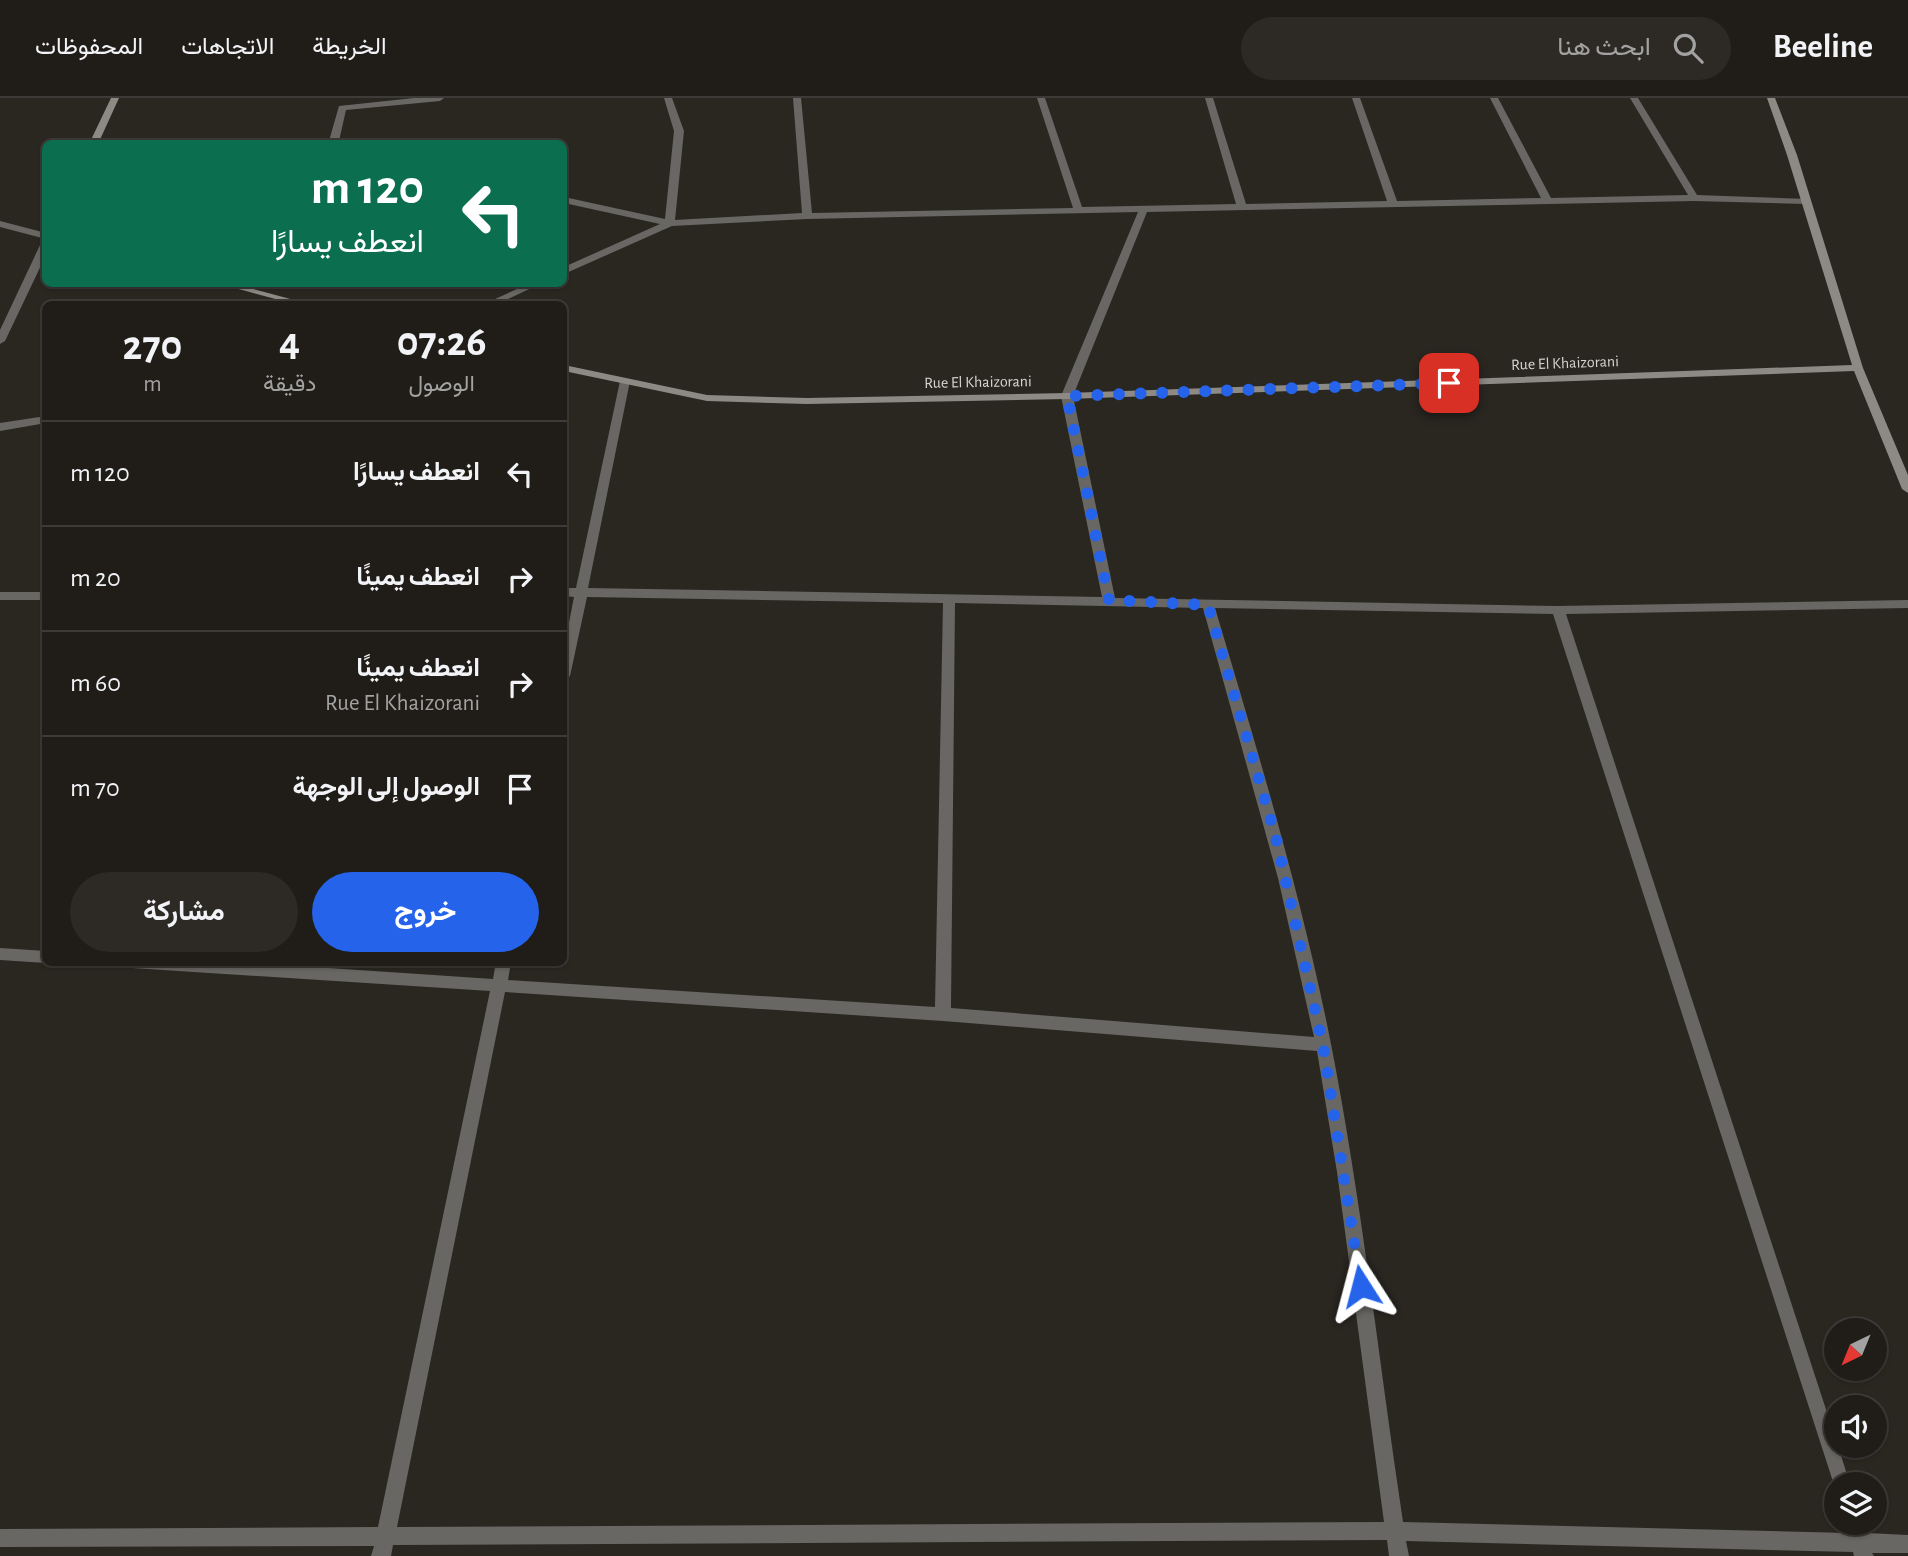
<!DOCTYPE html>
<html lang="ar">
<head>
<meta charset="utf-8">
<style>
	:root { --surface:#201d19; --page:#2d2a26; --text:#f1f3f6; --muted:#a2a2a2; --line:#3d3b38; --accent:#2563eb }
	body { margin:0; font-family:"Alegreya Sans",Vazirmatn,sans-serif; background:var(--page); color:var(--text); direction:rtl; height:100vh; display:flex; flex-direction:column; font-size:26px; white-space:nowrap }
	* { box-sizing:border-box; margin:0 }
	p { font-size:23px; color:var(--muted) }
	.icon { flex:none; width:38px; height:38px; fill:none; stroke:currentColor; stroke-width:2; stroke-linecap:round; stroke-linejoin:round }
	.map { position:relative; flex:1; overflow:hidden; direction:ltr }
	.drawer { position:absolute; left:42px; top:203px; width:525px; height:665px; display:flex; flex-direction:column; background:var(--surface); border-radius:10px; box-shadow:0 2px 5px #0004,0 0 0 2px var(--line); direction:rtl }
	.drawer>* { flex:none }
	.banner { position:absolute; left:42px; top:42px; width:525px; height:147px; border-radius:10px; box-shadow:0 2px 5px #0004,0 0 0 2px var(--line); direction:rtl; background:#0b6e4f; color:#fff; overflow:hidden }
	.needle { width:46px; rotate:223deg }
	.buttons { position:absolute; left:1824px; top:1220px; display:grid; gap:14px }
	.buttons a { display:grid; place-items:center; width:63px; height:63px; border-radius:50%; background:var(--surface); box-shadow:0 2px 5px #0004,0 0 0 2px var(--line); font-size:35px }
	.pin { position:absolute; display:grid; place-items:center; width:60px; height:60px; color:#fff; margin:-30px; border-radius:14px; box-shadow:0 4px 10px #0006 }
	.me { position:absolute; width:77px; margin:-38px; rotate:351deg; stroke-linejoin:round; filter:drop-shadow(0 0 5px #0008) }
	.turn { display:flex; align-items:center; gap:24px; height:147px; padding:0 28px; font-size:32px }
	.turn .icon { width:91px; height:91px; stroke-width:2.5 }
	.turn b { display:block; font-size:49px; line-height:60px }
	.eta { display:flex; justify-content:space-evenly; align-items:center; height:119px; text-align:center }
	.eta b { font-size:42px; font-weight:700; line-height:49px }
	.button { display:flex; gap:14px; margin-top:auto; padding:14px 28px }
	.button a { flex:1; height:80px; border-radius:42px; background:var(--accent); color:#fff; font-size:28px; font-weight:700; line-height:80px; text-align:center }
	.button a+a { background:var(--page); color:var(--text) }
	ul { padding:0; list-style:none }
	li { display:flex; align-items:center; gap:21px; height:105px; padding:0 28px; border-top:2px solid var(--line) }
	li div { flex:1 }
	li b { display:block; font-size:26px }
	li em { font-style:normal }
	header { display:flex; align-items:center; gap:42px; box-sizing:border-box; height:98px; padding:0 35px; background:var(--surface); border-bottom:2px solid var(--line) }
	header strong { font-size:33px }
	nav { display:flex; gap:38px; margin-inline-start:auto; font-size:24px }
	.search { width:490px; height:63px; background:var(--page); display:flex; align-items:center; gap:18px; box-sizing:border-box; padding:0 24px; border-radius:38px; color:var(--muted); font-size:26px }
	.map>svg:first-child { display:block }
	.lines { fill:none; stroke-linecap:round; stroke-linejoin:round }
	.street { fill:#686763; fill-rule:evenodd }
	.secondary { fill:#8d8a85; fill-rule:evenodd }
	.route { stroke:#2563eb; stroke-width:12; stroke-dasharray:0 21.6 }
	.labels { text-anchor:middle; dominant-baseline:central; stroke-width:5; stroke-linejoin:round; paint-order:stroke }
	.far-street-label { font-size:16px; fill:#d6d4d0; stroke:#2a2721 }
</style>
</head>
<body>
<header>
<strong>Beeline</strong>
<div class="search"><svg class="icon" aria-label="search" viewBox="0 0 24 24"><circle cx="10" cy="10" r="6"/><path d="M15 15l6 6"/></svg>ابحث هنا</div>
<nav><a>الخريطة</a><a>الاتجاهات</a><a>المحفوظات</a></nav>
</header>
<div class="map">
<svg width="1908" height="1458" viewBox="0 0 1908 1458">
	<rect width="100%" height="100%" fill="#2a2721"/>
	<g class="lines">
		<path class="street" d="M414,0H444L440,3L346,12L339,43L341,46H331L329,43L339,8Z
			M664,0H672L684,33L675,122L802,115L793,0H801L812,115L1073,110L1037,0H1045L1082,109L1236,106L1205,0H1213L1246,106L1387,103L1352,0H1360L1397,103L1541,100L1490,0H1498L1551,100L1688,97L1630,0H1638L1697,97L1808,101L1810,103L1805,106L1694,103L1147,114L1073,298L1115,500L1558,508L1908,502V510L1566,516L1836,1342V1348H1838L1850,1386H1836V1393L1553,516L1215,510C1258,654 1302,799 1331,946C1362,1104 1379,1265 1403,1424L1848,1435L1845,1424H1864L1867,1435L1908,1437V1455H1872L1874,1458H1854L1853,1454L1406,1443L1409,1458H1389L1387,1442L393,1447L391,1458H371L374,1448L0,1449V1431L378,1429L490,893L132,870L127,868L125,864H240L493,881L496,864H511L508,882L935,909L943,505L587,499L570,578L564,583V550L574,499L564,498V490H576L620,283L625,280L630,283L588,490L1102,499L1061,298L1138,114L807,121L672,128L564,176V169L660,126L564,105V99L665,121L674,33ZM955,505L1203,510L1278,780L1314,939L951,910ZM505,894L943,923L1317,953L1337,1074L1384,1424L397,1429Z
			M0,123L46,135V141L0,129Z
			M46,142V157L5,243L0,246V232L41,145Z
			M528,186H540L497,206H484Z
			M46,318V325L0,333V325Z
			M0,494H46V502H0Z
			M0,850L46,853V864H48L46,865L0,862Z"/>
		<path class="secondary" d="M111,0H119L98,46H89Z
			M1767,0H1775L1797,57L1863,270L1908,377V395L1902,391L1854,273L1067,301L807,306L707,303L564,273V267L707,297L807,300L1067,295L1852,267L1787,57Z
			M220,186H235L309,206H294Z"/>
	</g>
	<g class="lines">
		<path class="route" d="M1361,1188L1323,947L1276,740L1208,507L1109,502L1067,298L1449,285"/>
	</g>
	<g class="labels">
		<g class="far-street-label">
			<text transform="translate(1565 265) rotate(-2)">Rue El Khaizorani</text>
			<text transform="translate(978 284) rotate(-1)">Rue El Khaizorani</text>
		</g>
	</g>
</svg>
<div class="buttons">
<a><svg class="needle" viewBox="-14 -14 28 28"><path d="M0-13l5 13h-10z" fill="#e53935"/><path d="M0 13l5-13h-10z" fill="#a2a2a2"/></svg></a>
<a><svg class="icon" aria-label="sound" viewBox="0 0 24 24"><path d="M4 9h4l5-4v14l-5-4H4zM17 9q2 3 0 6"/></svg></a>
<a><svg class="icon" aria-label="layers" viewBox="0 0 24 24"><path d="M12 4l9 5-9 5-9-5zM3 14l9 5 9-5"/></svg></a>
</div>
<div class="pin" style="left:1449px;top:285px;background:#d93025"><svg class="icon" aria-label="arrive" viewBox="0 0 24 24"><path d="M6 21V4h12l-3 4 3 4H6"/></svg></div>
<svg class="me" style="left:1361px;top:1188px" viewBox="-20 -20 40 40"><path d="M0-17L14 15 0 8-14 15z" fill="#2563eb" stroke="#fff" stroke-width="4"/></svg>
<div class="banner">
<div class="turn"><svg class="icon" aria-label="left" viewBox="0 0 24 24"><path d="M17 20v-9H6M10 6l-5 5 5 5"/></svg><div><b>120 m</b>انعطف يسارًا</div></div>
</div>
<section class="drawer">
<div class="eta">
<div><b>07:26</b><p>الوصول</p></div>
<div><b>4</b><p>دقيقة</p></div>
<div><b>270</b><p>m</p></div>
</div>
<ul>
<li><svg class="icon" aria-label="left" viewBox="0 0 24 24"><path d="M17 20v-9H6M10 6l-5 5 5 5"/></svg><div><b>انعطف يسارًا</b></div><em>120 m</em></li>
<li><svg class="icon" aria-label="right" viewBox="0 0 24 24"><path d="M7 20v-9h11M14 6l5 5-5 5"/></svg><div><b>انعطف يمينًا</b></div><em>20 m</em></li>
<li><svg class="icon" aria-label="right" viewBox="0 0 24 24"><path d="M7 20v-9h11M14 6l5 5-5 5"/></svg><div><b>انعطف يمينًا</b><p>Rue El Khaizorani</p></div><em>60 m</em></li>
<li><svg class="icon" aria-label="arrive" viewBox="0 0 24 24"><path d="M6 21V4h12l-3 4 3 4H6"/></svg><div><b>الوصول إلى الوجهة</b></div><em>70 m</em></li>
</ul>
<div class="button"><a>خروج</a><a>مشاركة</a></div>
</section>
</div>
</body>
</html>
